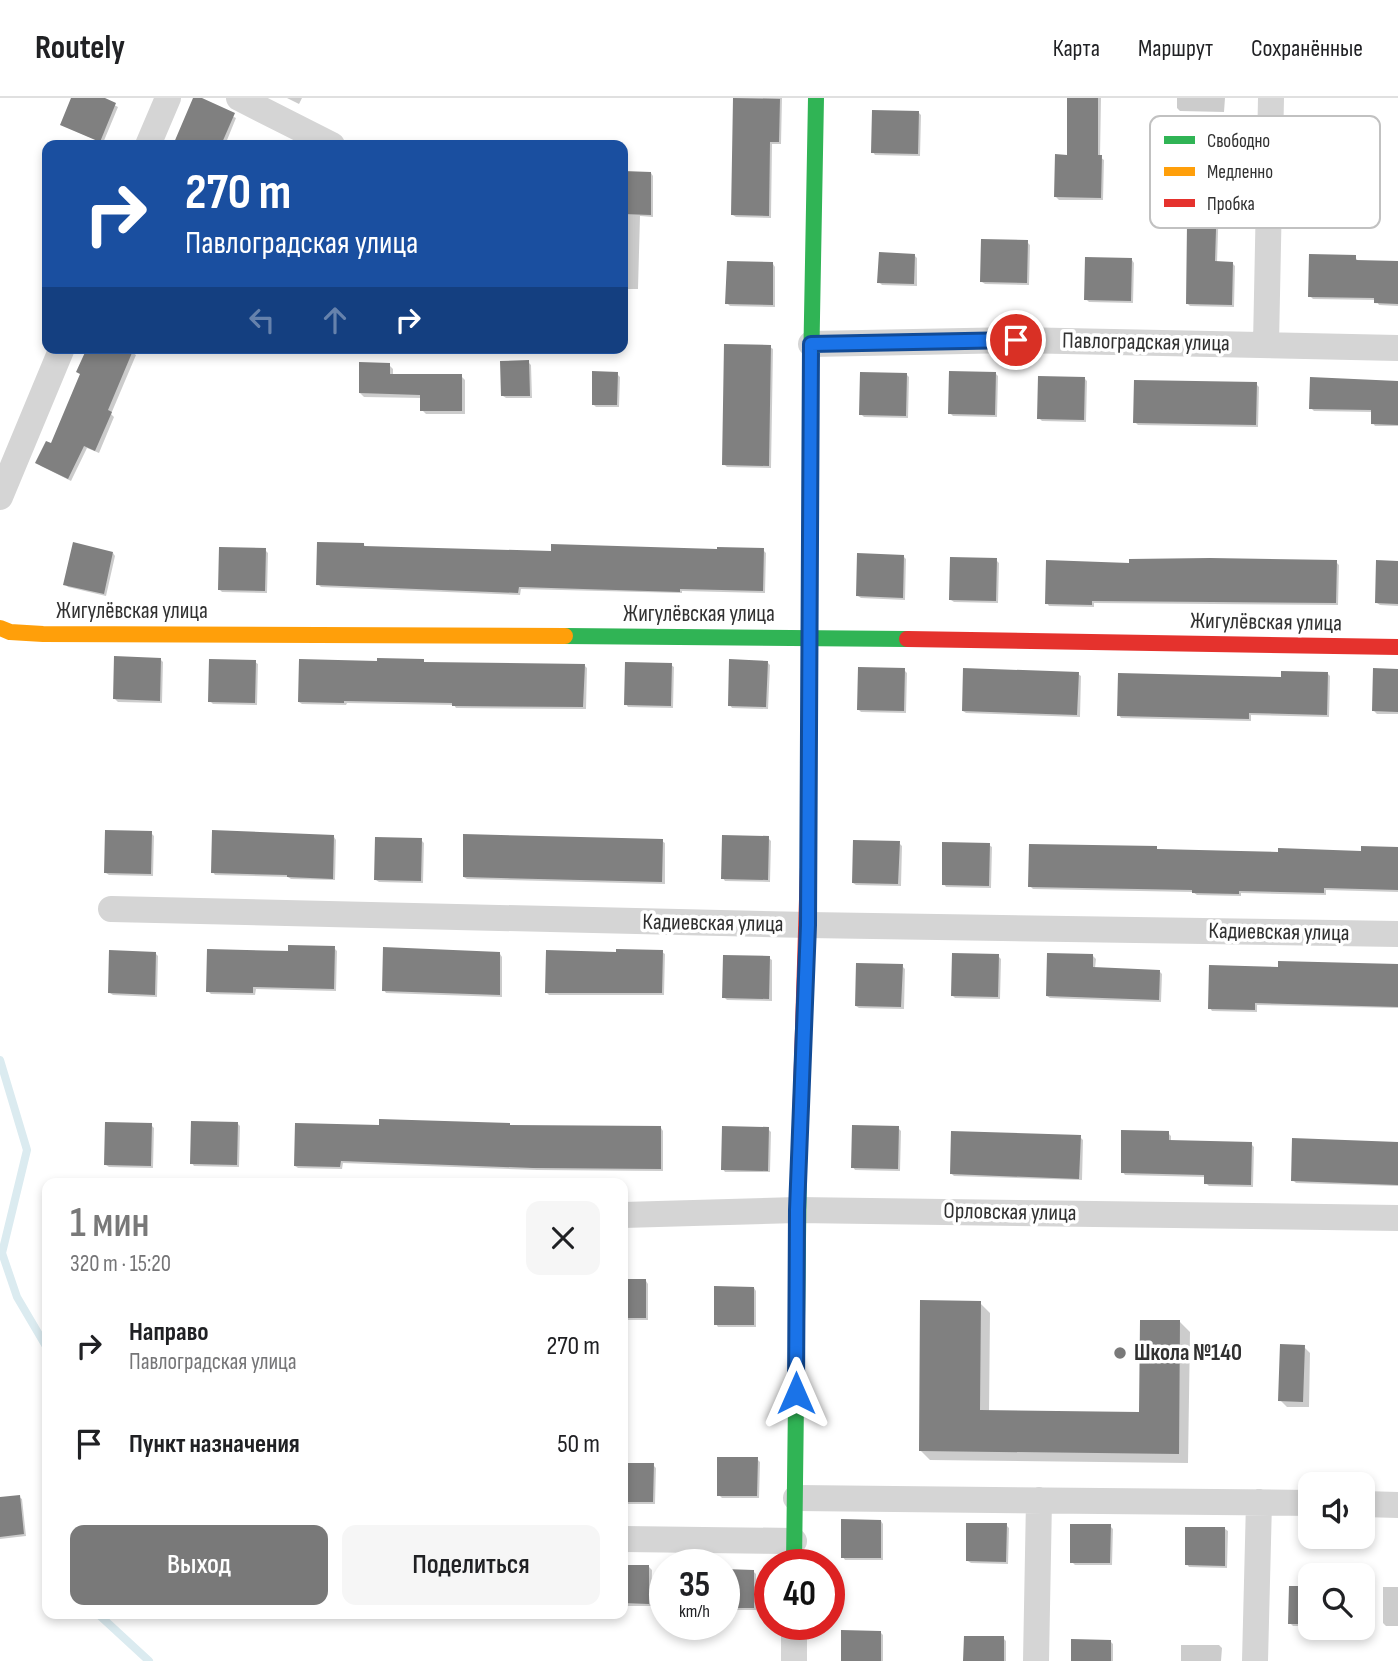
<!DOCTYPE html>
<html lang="ru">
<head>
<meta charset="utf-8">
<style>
	:root { --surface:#fff; --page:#f6f6f6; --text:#202124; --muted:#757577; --line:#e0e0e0; --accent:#797979 }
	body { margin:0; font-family:"Sofia Sans Condensed",sans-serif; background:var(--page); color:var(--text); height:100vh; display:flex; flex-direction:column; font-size:26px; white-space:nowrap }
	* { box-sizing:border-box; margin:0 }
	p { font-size:23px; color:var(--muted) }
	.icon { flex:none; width:38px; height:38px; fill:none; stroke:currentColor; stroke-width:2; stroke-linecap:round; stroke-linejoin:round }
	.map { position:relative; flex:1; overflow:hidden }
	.panel { position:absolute; left:42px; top:1080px; width:586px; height:441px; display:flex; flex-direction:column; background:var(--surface); border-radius:14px; box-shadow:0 4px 10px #0003 }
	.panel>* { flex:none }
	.guide { position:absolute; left:42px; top:42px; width:586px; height:214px; border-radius:14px; box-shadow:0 4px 10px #0003; background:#1a4fa0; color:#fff; overflow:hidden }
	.fabs { position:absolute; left:1298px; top:1374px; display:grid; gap:14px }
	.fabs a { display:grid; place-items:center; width:77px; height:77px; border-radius:14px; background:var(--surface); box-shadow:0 4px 10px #0003; font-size:35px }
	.speed { position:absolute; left:649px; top:1451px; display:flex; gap:14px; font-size:35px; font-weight:700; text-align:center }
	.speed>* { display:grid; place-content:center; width:91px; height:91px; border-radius:50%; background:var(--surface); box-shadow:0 4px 10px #0003; line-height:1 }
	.speed small { font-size:18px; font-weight:400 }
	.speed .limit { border:10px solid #d22; background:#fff; color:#111 }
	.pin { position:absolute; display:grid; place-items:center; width:60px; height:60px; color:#fff; margin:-30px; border:4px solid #fff; border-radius:50%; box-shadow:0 2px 7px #0007 }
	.me { position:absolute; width:77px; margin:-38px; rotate:0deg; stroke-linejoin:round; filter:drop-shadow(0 0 5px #0008) }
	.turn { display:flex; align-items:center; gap:24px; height:147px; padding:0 28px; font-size:32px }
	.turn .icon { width:91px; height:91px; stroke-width:2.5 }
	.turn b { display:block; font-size:49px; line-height:60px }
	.lanes { display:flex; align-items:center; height:66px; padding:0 28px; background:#0003; justify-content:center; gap:35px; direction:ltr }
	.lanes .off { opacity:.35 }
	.round { display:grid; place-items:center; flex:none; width:74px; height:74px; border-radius:14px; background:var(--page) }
	.overview { display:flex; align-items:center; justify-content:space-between; height:119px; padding:0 28px }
	h1 { font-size:42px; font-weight:600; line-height:52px; color:var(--accent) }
	.primary-button { display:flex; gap:14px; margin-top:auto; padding:14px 28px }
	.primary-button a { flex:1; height:80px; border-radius:14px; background:var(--accent); color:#fff; font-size:28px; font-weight:600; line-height:80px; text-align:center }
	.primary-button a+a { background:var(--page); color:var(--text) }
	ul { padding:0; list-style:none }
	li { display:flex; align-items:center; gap:21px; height:98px; padding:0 28px }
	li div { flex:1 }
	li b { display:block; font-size:26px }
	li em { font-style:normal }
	header { display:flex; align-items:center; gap:42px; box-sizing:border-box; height:98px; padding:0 35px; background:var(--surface); border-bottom:2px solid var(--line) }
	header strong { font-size:33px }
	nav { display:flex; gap:38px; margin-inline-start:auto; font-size:24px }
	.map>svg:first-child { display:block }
	.shadow { fill:#0003 }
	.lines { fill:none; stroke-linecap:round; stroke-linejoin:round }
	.stream { stroke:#dbebf0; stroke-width:8 }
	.building { fill:#808080 }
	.street { stroke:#d5d5d5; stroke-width:26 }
	.fast { stroke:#30b455; stroke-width:16 }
	.slow { stroke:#ff9f0a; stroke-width:16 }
	.jam { stroke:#e5322d; stroke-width:16 }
	.route-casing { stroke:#114b97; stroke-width:18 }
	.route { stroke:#1a73e8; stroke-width:12 }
	.poi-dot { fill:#797979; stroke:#fff; stroke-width:2.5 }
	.labels { text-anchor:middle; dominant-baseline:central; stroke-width:7; stroke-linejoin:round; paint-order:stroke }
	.street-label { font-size:23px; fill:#313131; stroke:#fff }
	.poi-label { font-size:23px; font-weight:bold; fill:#313131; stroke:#fff; text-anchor:start }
	.key { fill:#fff; stroke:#c1c1c1; stroke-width:2 }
	.key-label { font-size:19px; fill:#313131 }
</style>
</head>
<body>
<header>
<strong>Routely</strong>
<nav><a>Карта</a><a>Маршрут</a><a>Сохранённые</a></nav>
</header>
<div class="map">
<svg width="1398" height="1563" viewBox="0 0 1398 1563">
	<rect width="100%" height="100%" fill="#fff"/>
	<path class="shadow" d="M73,0H101L118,9L103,45L62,27Z
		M195,0L236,20L225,47H175Z
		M287,0H302L299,6Z
		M735,0H782L781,46H772L771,120L736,119L733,117Z
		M1069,0H1101L1100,59L1104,62L1103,102H1059L1056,99L1069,58Z
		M1177,0H1225L1224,14L1180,13L1177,10Z
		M918,14L921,17L920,58L875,57L873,54Z
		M1218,71L1220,74L1217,165H1232L1235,168L1234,209L1190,208L1187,205L1189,128H1177L1175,125Z
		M623,75H651L653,78V119L640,118L638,191H623Z
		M1027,144L1030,147L1029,187L985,186L982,184Z
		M914,157L917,160V188L882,187L879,184Z
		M1355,159L1358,163L1398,164V208L1379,207L1376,202L1313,201L1310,198Z
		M1132,162L1134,165L1133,205L1089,204L1086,201Z
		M773,166L775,169V209L730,208L727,205Z
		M770,249L773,251L771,370L727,369L724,366Z
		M126,250L136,257L111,316L114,319L99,355L87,350L71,383L41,368L38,365Z
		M528,264L531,267L532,300H506L503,298Z
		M389,267L393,271V277L461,278L465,282V316H426L422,312V300L364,299L360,295Z
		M995,275L998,278L997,319L953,318L950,315Z
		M617,276L620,279L619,309H596L593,306Z
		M906,276L909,279L908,320L864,319L861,316Z
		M1084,280L1087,283L1086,324L1042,323L1039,320Z
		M1398,285V328H1375L1373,325V314L1314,313L1311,310Z
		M1256,286L1259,289L1258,329L1138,327L1135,324Z
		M364,447L366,450L552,455L763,452L766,455L765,495L682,493V495L521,491L520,497L321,489L318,486Z
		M265,452L268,455L267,495L222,494L220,492Z
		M113,455L115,458L106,498L68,489L65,486Z
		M903,458L906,461L905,502L861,500L858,498Z
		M996,462L999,465L998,505L954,504L951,502Z
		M1336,464L1339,467L1338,507L1094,505V509L1049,508L1047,505L1131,466Z
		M1398,465V508L1380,507L1377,505Z
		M160,561L163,564L162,605L118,604L115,601Z
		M423,563L426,566L584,567L587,570L586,611L456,610L454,607L347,605L346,607L302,606L299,604Z
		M255,564L258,566L257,607L213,606L210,603Z
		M767,564L770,567L768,611L732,610L730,607Z
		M671,567L674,569L673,610L628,609L626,606Z
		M904,572L907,575L906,615L861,614L859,612Z
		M1398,573V616H1377L1374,613Z
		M1327,575L1330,578L1329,619L1251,617V623L1121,620L1119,617L1283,581Z
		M1078,576L1081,578L1080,619L966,615L963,613Z
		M151,735L154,738L153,778L109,777L106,775Z
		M334,739L336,742L335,782L291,781L288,779L215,777L213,774Z
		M768,740L771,743L770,784L725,783L723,780Z
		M421,742L424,745L423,785L379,784L376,782Z
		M662,743L665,745V786L467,781L464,779Z
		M899,745L902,748L901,788L856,787L853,785Z
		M989,747L992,749L991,790L946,789L944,786Z
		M1156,750L1159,753L1279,756L1363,754L1398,751V794L1326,792V797L1241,795V798L1197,797L1193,794L1033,791L1030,788Z
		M334,850L337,853L336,893L256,891L255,897L211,896L208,893Z
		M548,854H662L665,856L664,897H549L547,895Z
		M155,855L158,858L157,899L113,897L110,895Z
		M500,856L502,859V899L386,895L384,892Z
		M998,858L1001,861L1000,901L955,900L953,898Z
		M1093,858L1096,861L1095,870L1160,874L1162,876L1161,904L1050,900L1047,898Z
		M769,860L772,862V903L727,902L724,899Z
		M1398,867V910L1257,907V914L1212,913L1210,910L1280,871Z
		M902,868L905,871L904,911L859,910L856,908Z
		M237,1025L240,1028L239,1069L194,1068L192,1065Z
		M151,1027L154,1030L153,1070L109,1069L106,1067Z
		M511,1028L661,1030L663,1033V1073L537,1072L343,1065L342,1071L298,1070L295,1068Z
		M898,1030L901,1033L900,1073L855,1072L853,1069Z
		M768,1031L771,1034L770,1074H725L723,1071Z
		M1168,1035L1171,1038V1044L1251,1046L1254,1049L1253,1089L1209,1088L1206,1085V1079L1125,1077L1123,1074Z
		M1080,1039L1083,1042L1082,1082L954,1078L951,1075Z
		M1398,1045V1088L1296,1085L1293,1082Z
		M623,1183H646L648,1186V1222H623Z
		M754,1190L756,1193V1229H718L716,1226Z
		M980,1205L990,1215L989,1314L1140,1316L1180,1224L1190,1234L1188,1365L930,1362L920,1352Z
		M1304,1249L1310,1255L1309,1309H1287L1280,1302Z
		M757,1361L760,1364L759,1400H722L719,1397Z
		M623,1367H653L656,1370L655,1406H623Z
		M19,1399L22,1401L26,1438L0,1441V1401Z
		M881,1423L883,1426V1462H845L843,1459Z
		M1006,1427L1009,1430L1008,1466L971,1465L968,1463Z
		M1110,1428L1113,1431L1112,1467H1075L1072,1464Z
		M1225,1431L1228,1433L1227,1470L1189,1469L1187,1466Z
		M623,1469H649L652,1472L651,1508H623Z
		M724,1473H753L756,1476V1512H724Z
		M1383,1489H1398V1528H1386L1383,1525Z
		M1311,1490V1528H1293L1290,1525Z
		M881,1535L883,1537V1563H843Z
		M1003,1540L1006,1543V1563H965Z
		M1110,1543L1113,1546V1563H1072Z
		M1181,1547H1219L1222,1550L1221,1563H1181Z"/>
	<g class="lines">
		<path class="stream" d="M0,962L27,1052L2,1155L17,1199L47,1250
			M98,1516L149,1563"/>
	</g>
	<path class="building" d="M71,0H105L116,5L100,44L60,27Z
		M193,0H202L235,15L221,47H173Z
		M733,0L780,1L779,44H770L769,118L731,117Z
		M1067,0H1098V57H1102L1101,100L1054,99L1055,56L1067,57Z
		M872,12L919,13L918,56L871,55Z
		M1175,68L1218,69L1215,163L1233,164L1232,207L1186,206L1187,126H1173Z
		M623,73L651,74V117L623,116Z
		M981,141L1028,142L1027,185L980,184Z
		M879,154L915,156L914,186L877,185Z
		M1309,156L1356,157V162L1398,163V206L1374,205V200L1308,199Z
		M1085,159L1132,160L1131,203L1084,202Z
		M727,163L773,164V207L725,206Z
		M724,246L771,247L769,368L722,367Z
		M87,250H134L108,312L112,314L95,353L84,348L68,381L35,365L46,343L51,345L80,276L76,274Z
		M529,262L530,298H501L500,263Z
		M359,264L390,265V276H462V313H420V297L359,295Z
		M592,273L618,274L617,307H592Z
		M949,273L996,274L995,317L948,316Z
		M860,274L907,275L906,318L859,317Z
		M1038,278L1085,279L1084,322L1037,321Z
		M1310,279L1398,283V327L1371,326V312L1309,311Z
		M1134,282L1257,284L1256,327L1133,325Z
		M73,444L113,454L104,496L63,487Z
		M317,444L364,445V448L551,453V446L717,451V449L764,450L763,493L680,491V494L519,489L518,495L316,487Z
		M219,449L266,450L265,493L218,492Z
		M857,455L904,457L903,500L856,498Z
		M950,459L997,460L996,503L949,502Z
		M1210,460L1337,462L1336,505L1092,503V507L1045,506L1046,462L1129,465V461Z
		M1376,462L1398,463V506L1375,505Z
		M114,558L161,560L160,603L113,601Z
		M377,560L424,561V564L585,566L583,609L452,608V605L344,603V605L298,604L299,561L377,563Z
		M209,561L256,562L255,605L208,604Z
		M729,561L768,563L766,609L728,608Z
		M625,564L672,565L671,608L624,607Z
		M858,569L905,570L904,613L857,612Z
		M963,570L1079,574L1077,617L962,613Z
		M1373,570L1398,571V614L1372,613Z
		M1281,573L1328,574L1327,617L1249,615V621L1117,618L1118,575L1281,579Z
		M105,732L152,733L151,776L104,775Z
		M212,732L334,737L333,781L287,779V777L211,775Z
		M463,736L663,741L662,784L463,779Z
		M722,737L769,738L768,782L721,781Z
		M375,739L422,740L421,783L374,782Z
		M853,742L900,743L898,786L852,785Z
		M942,744L990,745L989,788L942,787Z
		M1029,746L1157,748V751L1278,754V750L1361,753V748L1398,749V792L1324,790V795L1239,793V796L1192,795V792L1028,789Z
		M288,847L335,848L334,891L253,889V895L206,894L207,851L288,853Z
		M383,849L500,854V897L382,893Z
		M616,851L663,852L662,895H545L546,852L616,854Z
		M109,852L156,854L155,897L108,895Z
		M952,855L999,856L998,899L951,898Z
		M1047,855L1093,856V869L1160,872L1159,902L1046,898Z
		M723,857L770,858L769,901L722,900Z
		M1278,863L1398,866V909L1255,905V912L1208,911L1209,867L1278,869Z
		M856,865L903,866L901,909L855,908Z
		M379,1021L510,1025V1027L661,1028V1071L533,1070L341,1063L340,1069L294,1068L295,1025L379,1027Z
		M191,1023L238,1024L237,1067L190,1066Z
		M105,1024L152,1025L151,1068L104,1067Z
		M852,1027L899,1028L898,1071L851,1070Z
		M722,1028L769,1029L768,1073L721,1072Z
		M1121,1032L1169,1033V1042L1252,1044L1251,1087L1204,1086V1077L1121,1075Z
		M951,1033L1081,1037L1079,1081L950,1076Z
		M1292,1040L1398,1044V1087L1291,1083Z
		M623,1181H646V1220H623Z
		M714,1188L754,1189V1227H714Z
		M920,1202L981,1203L980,1312L1139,1314L1140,1222H1180L1179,1356L919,1353Z
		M1280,1246L1305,1247L1303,1304L1278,1303Z
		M717,1359H758L757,1398H717Z
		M623,1365H654L653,1404H623Z
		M20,1397L24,1436L0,1439V1399Z
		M841,1421L881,1422V1460H841Z
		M966,1425H1007L1006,1464L966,1463Z
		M1070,1426H1111L1110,1465H1070Z
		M1185,1429H1225V1468L1185,1467Z
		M623,1467H649V1506L623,1505Z
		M724,1471L754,1472V1510H724Z
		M1289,1488H1311V1526H1288Z
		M841,1532L881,1533V1563H841Z
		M964,1538H1004V1563H963Z
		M1071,1541L1111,1542V1563H1071Z"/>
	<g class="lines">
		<path class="street" d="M239,0L332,47
			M148,47L168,0
			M811,246L1016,242L1398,250
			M1266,246L1271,0
			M0,399L62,250
			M111,811L808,827L1398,836
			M623,1117L797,1112L1398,1120
			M796,1400L1311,1405
			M1363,1406L1398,1407
			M623,1441L794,1443
			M794,1563V1526
			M1036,1563L1039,1402
			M1255,1563L1259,1404"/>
		<path class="fast" d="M811,274L816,0
			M565,538L907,541
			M794,1466L799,1060"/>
		<path class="slow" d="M0,530L10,534L43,536L565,538
			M808,769L811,274"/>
		<path class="jam" d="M907,541L1398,549
			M799,1060L808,769"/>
	</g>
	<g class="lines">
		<g class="route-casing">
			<path id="route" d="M796,1295L797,1112L808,827L811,246L1016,242"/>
		</g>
		<use href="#route" class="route"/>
	</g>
	<circle class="poi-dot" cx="1120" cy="1255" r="7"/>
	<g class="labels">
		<g class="street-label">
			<text transform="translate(1146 244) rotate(1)">Павлоградская улица</text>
			<text x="132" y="513">Жигулёвская улица</text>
			<text x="699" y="516">Жигулёвская улица</text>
			<text transform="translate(1266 524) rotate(1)">Жигулёвская улица</text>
			<text transform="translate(713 825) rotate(1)">Кадиевская улица</text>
			<text transform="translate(1279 834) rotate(1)">Кадиевская улица</text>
			<text transform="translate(1010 1114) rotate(1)">Орловская улица</text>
		</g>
		<g class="poi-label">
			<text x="1134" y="1255">Школа №140</text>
		</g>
	</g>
	<rect x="1150" y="18" width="230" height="112" rx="10" class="key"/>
	<rect x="1164" y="38" width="31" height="8" fill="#30b455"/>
	<rect x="1164" y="69" width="31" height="9" fill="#ff9f0a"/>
	<rect x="1164" y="101" width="31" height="8" fill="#e5322d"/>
	<g class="key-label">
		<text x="1207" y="49">Свободно</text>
		<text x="1207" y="80">Медленно</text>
		<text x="1207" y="112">Пробка</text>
	</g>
</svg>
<div class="fabs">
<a><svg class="icon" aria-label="sound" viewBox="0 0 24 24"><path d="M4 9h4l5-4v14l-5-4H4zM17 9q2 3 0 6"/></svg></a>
<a><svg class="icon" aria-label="search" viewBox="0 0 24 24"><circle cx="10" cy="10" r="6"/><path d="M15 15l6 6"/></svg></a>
</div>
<div class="speed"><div>35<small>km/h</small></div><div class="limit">40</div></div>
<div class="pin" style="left:1016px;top:242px;background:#d93025"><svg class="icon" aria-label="arrive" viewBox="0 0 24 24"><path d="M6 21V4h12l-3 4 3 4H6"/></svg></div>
<svg class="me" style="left:796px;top:1295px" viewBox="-20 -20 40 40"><path d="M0-17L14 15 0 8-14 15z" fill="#1a73e8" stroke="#fff" stroke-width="4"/></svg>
<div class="guide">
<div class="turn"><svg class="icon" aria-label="right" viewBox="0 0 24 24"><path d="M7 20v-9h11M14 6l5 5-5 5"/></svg><div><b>270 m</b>Павлоградская улица</div></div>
<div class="lanes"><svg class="icon off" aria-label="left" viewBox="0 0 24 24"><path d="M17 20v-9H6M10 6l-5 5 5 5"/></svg><svg class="icon off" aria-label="ahead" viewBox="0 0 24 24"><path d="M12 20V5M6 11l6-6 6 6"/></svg><svg class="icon" aria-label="right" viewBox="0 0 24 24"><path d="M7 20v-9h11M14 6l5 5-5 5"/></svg></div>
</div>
<section class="panel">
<div class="overview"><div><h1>1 мин</h1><p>320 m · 15:20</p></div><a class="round"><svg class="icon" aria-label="close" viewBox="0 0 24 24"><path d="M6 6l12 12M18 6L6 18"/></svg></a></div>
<ul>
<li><svg class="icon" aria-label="right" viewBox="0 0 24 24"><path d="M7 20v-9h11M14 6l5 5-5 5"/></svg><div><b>Направо</b><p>Павлоградская улица</p></div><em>270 m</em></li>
<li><svg class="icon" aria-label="arrive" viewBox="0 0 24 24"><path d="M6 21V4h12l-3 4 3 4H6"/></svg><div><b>Пункт назначения</b></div><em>50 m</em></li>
</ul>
<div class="primary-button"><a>Выход</a><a>Поделиться</a></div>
</section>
</div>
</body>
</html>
